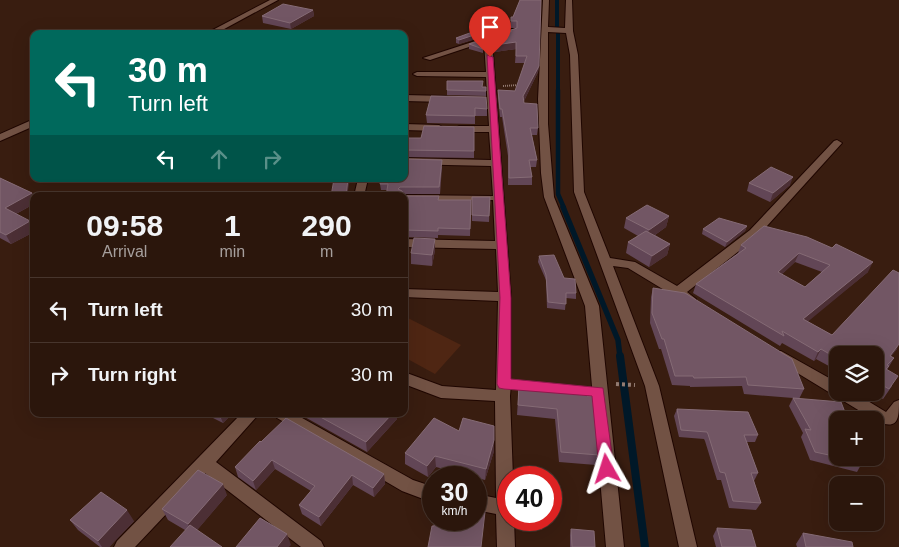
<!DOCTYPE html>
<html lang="en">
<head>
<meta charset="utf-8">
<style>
	:root { --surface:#2b160c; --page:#331f15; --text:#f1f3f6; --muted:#a69f9d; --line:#47352d }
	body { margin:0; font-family:Helvetica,sans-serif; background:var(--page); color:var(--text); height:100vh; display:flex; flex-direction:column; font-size:19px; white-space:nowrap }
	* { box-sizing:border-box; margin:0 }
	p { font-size:16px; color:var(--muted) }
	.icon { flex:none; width:28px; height:28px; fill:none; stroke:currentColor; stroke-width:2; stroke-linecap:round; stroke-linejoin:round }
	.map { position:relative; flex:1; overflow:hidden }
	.side { position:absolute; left:30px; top:192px; width:378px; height:225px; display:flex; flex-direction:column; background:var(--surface); border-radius:10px; box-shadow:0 5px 20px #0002,0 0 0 1px var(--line) }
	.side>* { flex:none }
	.hud { position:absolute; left:30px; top:30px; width:378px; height:152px; border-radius:10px; box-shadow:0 5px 20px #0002,0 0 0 1px var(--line); background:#00695c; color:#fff; overflow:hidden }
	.tools { position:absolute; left:829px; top:346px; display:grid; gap:10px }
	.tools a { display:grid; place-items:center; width:55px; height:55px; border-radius:10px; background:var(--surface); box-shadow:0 5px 20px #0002,0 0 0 1px var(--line); font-size:25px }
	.speed { position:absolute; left:422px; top:466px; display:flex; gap:10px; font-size:25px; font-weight:700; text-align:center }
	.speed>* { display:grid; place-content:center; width:65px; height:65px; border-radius:50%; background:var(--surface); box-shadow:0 5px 20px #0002,0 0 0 1px var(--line); line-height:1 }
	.speed small { font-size:12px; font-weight:400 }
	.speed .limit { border:8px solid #d22; background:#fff; color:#111 }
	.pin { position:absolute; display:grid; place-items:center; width:42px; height:42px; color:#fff; margin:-51px -21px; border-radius:50% 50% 50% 0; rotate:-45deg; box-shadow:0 0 5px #0007 }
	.pin .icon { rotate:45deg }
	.me { position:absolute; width:55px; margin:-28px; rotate:354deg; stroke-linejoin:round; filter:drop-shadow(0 0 4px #0008) }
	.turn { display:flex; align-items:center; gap:18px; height:105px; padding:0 15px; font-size:22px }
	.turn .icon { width:65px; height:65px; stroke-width:2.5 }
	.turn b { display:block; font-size:35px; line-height:42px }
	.lanes { display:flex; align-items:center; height:48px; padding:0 15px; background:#0003; justify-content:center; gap:25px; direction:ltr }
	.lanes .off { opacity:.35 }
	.eta { display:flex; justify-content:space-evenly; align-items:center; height:85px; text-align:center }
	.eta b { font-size:30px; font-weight:600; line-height:35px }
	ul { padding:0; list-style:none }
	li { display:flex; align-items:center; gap:15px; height:65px; padding:0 15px; border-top:1px solid var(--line) }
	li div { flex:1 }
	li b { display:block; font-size:19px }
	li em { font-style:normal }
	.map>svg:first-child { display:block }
	.green { fill:#4f2613 }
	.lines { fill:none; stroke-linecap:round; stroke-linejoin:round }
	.stream-far3 { stroke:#001828; stroke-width:4 }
	.stream-far2 { stroke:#001828; stroke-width:4.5 }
	.stream-far1 { stroke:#001828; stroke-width:5.5 }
	.stream { stroke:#001828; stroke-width:8 }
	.minor-casing { stroke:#1f0600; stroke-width:2 }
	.path-far1 { stroke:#937b71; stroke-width:2; stroke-dasharray:1 1; stroke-linecap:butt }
	.path { stroke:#937b71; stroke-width:4; stroke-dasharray:3 3; stroke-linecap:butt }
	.minor { fill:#725244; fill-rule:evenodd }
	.wall { fill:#624656; fill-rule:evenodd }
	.shaded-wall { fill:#4c2f35 }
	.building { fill:#725664; stroke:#856b75; fill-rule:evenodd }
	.route { fill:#db2777; stroke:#8e194d }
</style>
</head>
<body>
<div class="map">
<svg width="899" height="547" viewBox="0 0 899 547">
	<rect width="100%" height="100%" fill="#391d10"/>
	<path class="green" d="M404,316L461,345L435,374L404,357Z"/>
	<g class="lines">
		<path class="stream-far3" d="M557,0V28
			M558,32V92"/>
		<path class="stream-far2" d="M558,90V194L564,208"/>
		<path class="stream-far1" d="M563,207L618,340L620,357"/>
		<path class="stream" d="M620,356L645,547"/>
		<g class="minor-casing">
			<path id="minor" d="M270,0H278L215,34H205Z
				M543,0H549L548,27L565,28L566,0H572L573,31L578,55L584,192L610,258L635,262L677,286L750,230L834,141L837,140L842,143L758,236L687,292L696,299L694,302H684L628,268L613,266L659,386L697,547H679L645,386L574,192L570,55L566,33L548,32V124L554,197L599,306L624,547H606L585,306L544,197L541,173L538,99Z
				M512,29H515V33L492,40L511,297V384L510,396L513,478H509V520H514L515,547H497L496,514L476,510V494L496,498L495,401L441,398L404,384V372L442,386L496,390L498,301L404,297V289L498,292L496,249L404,247V239L495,241L493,200L404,201V196H400L404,195L493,196L491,166L404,164V158L491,160L489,132H459L454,129L459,126H489L486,77L417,76L413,74L417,72H486L484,42L430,60L423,58Z
				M404,95L446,96L450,99L446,102L404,101Z
				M34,119V126L0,141V134Z
				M404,124L439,125L444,128L439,131L404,130Z
				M358,179H368L364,196H354Z
				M781,351L838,383V392H853L886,412L894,402L899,400C899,418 899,430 878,422L776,360L774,356L776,352Z
				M241,414H259L216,462L321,541L324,547H301L205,473L135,547H114L117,541Z
				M274,414H295L413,480L434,487V503L402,491L277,418Z"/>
		</g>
		<path class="path-far1" d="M503,86L519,85"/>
		<path class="path" d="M616,384L635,385"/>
		<use href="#minor" class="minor"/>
	</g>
	<path class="wall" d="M520,0L539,66L538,72L524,101V103L538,128L537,135H532L537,160L536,167H530L532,177V185H508V156L502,117H500L498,98V90L515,91L525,63H515L516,49L495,52L494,35L511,32L516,28H510L511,17H513Z
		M313,10L314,16L291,29L263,23L262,16Z
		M495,33L459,44L456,43V38Z
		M469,44L483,49V53L469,49Z
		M447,81L483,87L486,91V96L447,95Z
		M431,96L487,109V116H475V124L427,123L426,115Z
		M474,127V158L404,157V138H421Z
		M442,167L440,194H403L404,196L439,200H471L470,236L438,235V238L404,237V196L387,190H381L380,184Z
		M0,178L32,193L34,196V204L16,214L34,228V232L11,244L0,238Z
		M749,183L790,185L770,202L747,191Z
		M472,197H490L489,222L472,221Z
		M669,216L666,227L655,235L670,244L667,255L649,267L626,253L628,242L638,236L624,228L626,218Z
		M747,226L745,231L725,247L702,234L703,229Z
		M764,226L868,272L807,321L832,335L897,349L891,356L894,358L887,370L892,386L883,399L872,392H875V355H838V371L816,359L814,361L782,343L780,346L693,293L696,284L738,253L741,245ZM795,262L822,272L805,287L781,275Z
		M435,250L432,266L411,264V253Z
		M539,256L564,278L576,293V299L566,298L565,310L547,308L546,280L538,262Z
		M653,288L804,389L799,399L838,420L862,463L857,472L810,460L801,437L803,433L789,406L793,398L744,394L742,386L690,387V386L672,385L661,349H659L650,323L651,297Z
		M519,384L587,396L599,455L596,465L559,462L555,419L517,415Z
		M677,409L758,435L755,442H747L758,473L754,481L761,503L756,510L729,508L721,480H717L705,441L704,439L679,437L674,416Z
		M208,414H232L223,423L209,416Z
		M302,414H397V419L367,452L303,416Z
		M459,431L494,451L485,480L436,467L428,477L405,464V453Z
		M261,442L384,474L385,484L374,497L353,485L321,526L302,514L299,505L311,491L275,469L256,490L238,477L235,467Z
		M227,495L197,530H185L168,520L162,509Z
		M70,520L134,521L109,547H100L78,530Z
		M520,520H542V530L520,528Z
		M717,528L756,547H716L713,536Z
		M571,529L595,547H570V535Z
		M803,533L853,547H797L796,544Z"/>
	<path class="shaded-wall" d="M313,10L314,16L291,29L290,23Z
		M495,28V33L459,44V40Z
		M516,42V49L495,52V45Z
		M539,66L538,72L523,103V96Z
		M793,177L790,185L770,202L773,193Z
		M348,179H350L347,196H346Z
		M32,193L34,196V204L10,217L5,208Z
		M669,216L666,227L646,241L649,230Z
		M30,221L34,228V232L11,244L6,235Z
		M747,226L745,231L725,247L727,242Z
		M435,239V250L432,266V255Z
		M670,244L667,255L649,267L652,256Z
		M799,253L795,262L774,282L778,272Z
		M873,262L868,272L799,329L803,319Z
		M899,344L897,349L884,365L890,356Z
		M821,349L816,359L814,361L818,352Z
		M225,414H232L223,423L221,418Z
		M392,414H397V419L367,452L366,442Z
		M494,440V451L485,480L486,469Z
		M435,456L436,467L428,477L427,466Z
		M272,460L275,469L256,490L253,481Z
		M384,474L385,484L374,497L373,488Z
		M352,475L353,485L321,526L319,517Z
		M223,484L227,495L193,535L188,524Z
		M127,510L134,521L109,547H102L98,541Z
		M287,534L291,545L289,547H277Z"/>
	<path class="building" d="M520,0H541L539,66L523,96L524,103L537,104V106L538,128H530L537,160H529L532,177L509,178V149L502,109H500L498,90L515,91L527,56H516V42L495,45L494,35L508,31L511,32V30L517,28V21H511V17H513Z
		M283,4L313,10L290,23L262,16Z
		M489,26L495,28L459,40L456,38Z
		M482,40L483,49L469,44Z
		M447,81H483L482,87H486V91L447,90Z
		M431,96L486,97L487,109L475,108V116L426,115Z
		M424,126L474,127V151L404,150V138H421Z
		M404,159L442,160L439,187H400L398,189L402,191L404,196H439L438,200H471L470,229L438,228V231L404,230V196H386L388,184H380L381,179H404Z
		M771,167L793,177L773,193L749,183Z
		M0,178L32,193L5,208L30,221L6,235L0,232Z
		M334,179H348L346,196H331Z
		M472,197H490L489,216L472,215Z
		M647,205L669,216L649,230L626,218Z
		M719,218L747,226L727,242L703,229Z
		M764,226L807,237L832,248L836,244L873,262L803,319L832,335L893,270L899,273V344L890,356L894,358L887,365L889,366L886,369L898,376L889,389L875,381V355H838V359L821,349L818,352L782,331L784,336L696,284L746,248L741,245ZM799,253L830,265L805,287L778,272Z
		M646,231L670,244L652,256L628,242Z
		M414,238L435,239L432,255L411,253Z
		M554,255L564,278L575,279L576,293H566V304L548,302L546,275L539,256Z
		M653,288L685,293L792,359L804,389L748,385L746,377L694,378L693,376H675L664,339H662L652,313Z
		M519,384L587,390V396H593L599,455L561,452L557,409L518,405Z
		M793,398L841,402L848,420H838V457L815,452L805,429L811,430Z
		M677,409L748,412L758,435H744L758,473H751L761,503L733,501L725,473L720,472L708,434L707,432L681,430Z
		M213,414H225L221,418Z
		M315,414H392L366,442Z
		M286,418L384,474L373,488L352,475L319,517L299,505L315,486L272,460L253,481L235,467L260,441L261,442Z
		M434,418L459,431L463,418L494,426V440L486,469L435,456L427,466L405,453Z
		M838,458H859L862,463Z
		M198,470L223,484L188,524L162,509Z
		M101,492L127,510L98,541L70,520Z
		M476,501L486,503L481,547H428L432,526H434L435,520H476Z
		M260,518L287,534L277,547H236Z
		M521,520H542V524L521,522Z
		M190,525L222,547H170Z
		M717,528L751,530L756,547H722Z
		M571,529L594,531L595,547H572Z
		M803,533L852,542L853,547H806Z"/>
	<path class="route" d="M487,55L493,57L511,298V379L603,388L614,469L612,474L607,476L601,474L599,469L592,396L504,389L499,388L497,384L500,298Z"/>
</svg>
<div class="tools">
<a><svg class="icon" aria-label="layers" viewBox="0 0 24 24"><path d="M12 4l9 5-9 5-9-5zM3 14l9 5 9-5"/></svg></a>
<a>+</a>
<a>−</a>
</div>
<div class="speed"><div>30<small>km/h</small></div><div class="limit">40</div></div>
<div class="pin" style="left:490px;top:57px;background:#d93025"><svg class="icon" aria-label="arrive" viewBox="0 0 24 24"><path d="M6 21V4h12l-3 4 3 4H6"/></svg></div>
<svg class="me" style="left:607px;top:469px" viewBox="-20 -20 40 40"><path d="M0-17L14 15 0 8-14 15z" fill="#db2777" stroke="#fff" stroke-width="4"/></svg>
<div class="hud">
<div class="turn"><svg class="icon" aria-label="left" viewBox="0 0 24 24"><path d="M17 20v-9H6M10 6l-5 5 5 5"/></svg><div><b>30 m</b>Turn left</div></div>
<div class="lanes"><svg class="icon" aria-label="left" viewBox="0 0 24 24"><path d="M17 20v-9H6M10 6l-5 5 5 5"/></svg><svg class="icon off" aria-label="ahead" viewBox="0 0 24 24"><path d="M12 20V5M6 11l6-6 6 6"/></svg><svg class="icon off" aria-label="right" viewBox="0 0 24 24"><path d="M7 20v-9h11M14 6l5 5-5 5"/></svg></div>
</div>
<section class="side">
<div class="eta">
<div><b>09:58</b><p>Arrival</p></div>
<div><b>1</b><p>min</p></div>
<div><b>290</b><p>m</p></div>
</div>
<ul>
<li><svg class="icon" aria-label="left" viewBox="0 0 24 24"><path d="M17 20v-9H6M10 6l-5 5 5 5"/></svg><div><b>Turn left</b></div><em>30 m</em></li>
<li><svg class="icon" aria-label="right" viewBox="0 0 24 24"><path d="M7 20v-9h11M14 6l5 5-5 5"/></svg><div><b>Turn right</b></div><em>30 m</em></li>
</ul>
</section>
</div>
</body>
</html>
